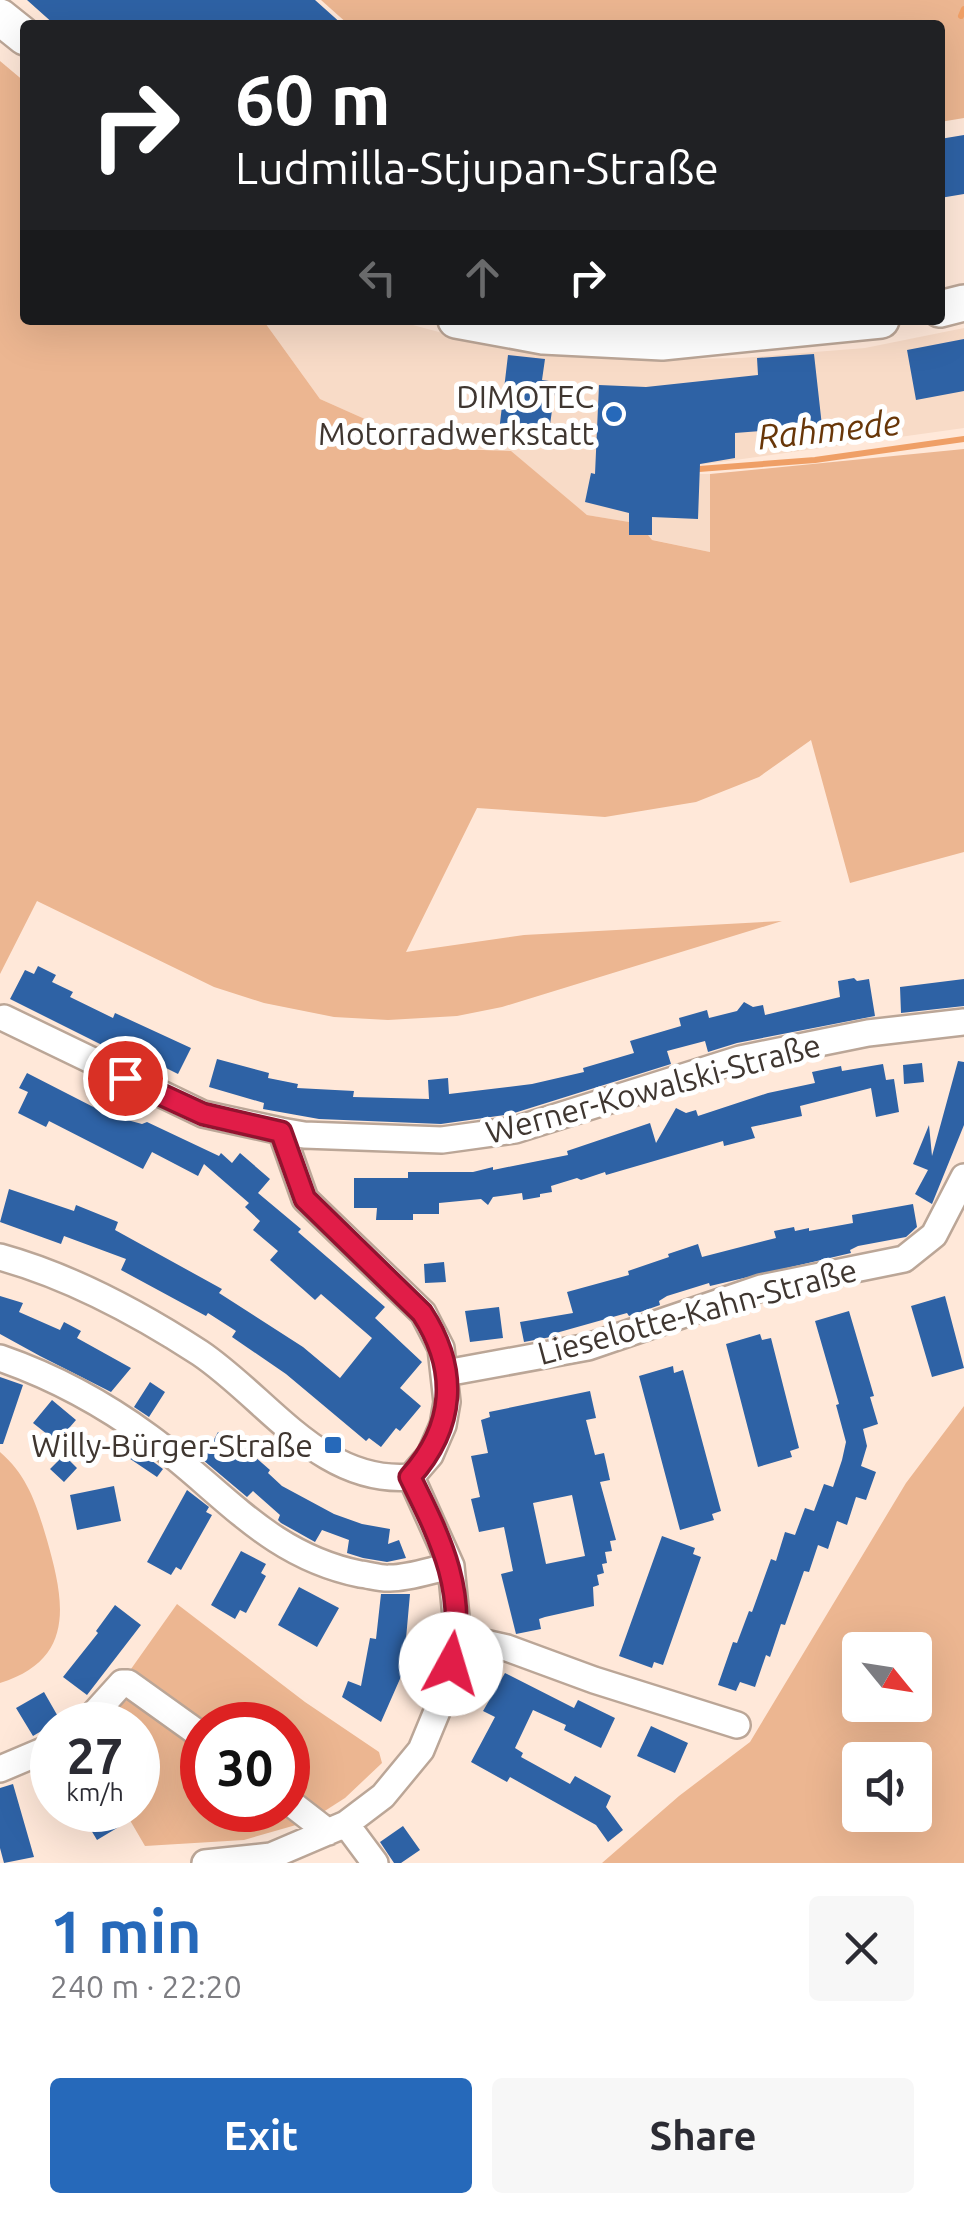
<!DOCTYPE html>
<html lang="en">
<head>
<meta charset="utf-8">
<style>
	:root { --surface:#fff; --page:#f7f7f7; --text:#2b2b33; --muted:#7c7c81; --accent:#2669ba }
	body { margin:0; font-family:Ubuntu,sans-serif; background:var(--page); color:var(--text); height:100vh; display:flex; flex-direction:column; font-size:38px; white-space:nowrap }
	* { box-sizing:border-box; margin:0 }
	p { font-size:32px; color:var(--muted) }
	.icon { flex:none; width:55px; height:55px; fill:none; stroke:currentColor; stroke-width:2; stroke-linecap:round; stroke-linejoin:round }
	.map { position:relative; height:1863px; overflow:hidden }
	.drawer { display:flex; flex-direction:column; background:var(--surface); flex:1 }
	.drawer>* { flex:none }
	.banner { position:absolute; left:20px; top:20px; width:925px; height:305px; border-radius:10px; box-shadow:0 10px 40px #0002; background:#202124; color:#fff; overflow:hidden }
	.needle { width:65px; rotate:120deg }
	.tools { position:absolute; left:842px; top:1632px; display:grid; gap:20px }
	.tools a { display:grid; place-items:center; width:90px; height:90px; border-radius:10px; background:var(--surface); box-shadow:0 10px 40px #0002; font-size:50px }
	.speed { position:absolute; left:30px; top:1702px; display:flex; gap:20px; font-size:50px; font-weight:700; text-align:center }
	.speed>* { display:grid; place-content:center; width:130px; height:130px; border-radius:50%; background:var(--surface); box-shadow:0 10px 40px #0002; line-height:1 }
	.speed small { font-size:25px; font-weight:400 }
	.speed .limit { border:15px solid #d22; background:#fff; color:#111 }
	.pin { position:absolute; display:grid; place-items:center; width:85px; height:85px; color:#fff; margin:-42px; border:5px solid #fff; border-radius:50%; box-shadow:0 2px 10px #0007 }
	.me { position:absolute; width:110px; margin:-55px; rotate:6deg; stroke-linejoin:round; filter:drop-shadow(0 0 8px #0008) }
	.turn { display:flex; align-items:center; gap:35px; height:210px; padding:0 50px; font-size:45px }
	.turn .icon { width:130px; height:130px; stroke-width:2.5 }
	.turn b { display:block; font-size:70px; line-height:85px }
	.lanes { display:flex; align-items:center; height:95px; padding:0 50px; background:#0003; justify-content:center; gap:50px; direction:ltr }
	.lanes .off { opacity:.35 }
	.round { display:grid; place-items:center; flex:none; width:105px; height:105px; border-radius:10px; background:var(--page) }
	.summary { display:flex; align-items:center; justify-content:space-between; height:170px; padding:0 50px }
	h1 { font-size:60px; font-weight:700; line-height:75px; color:var(--accent) }
	.action { display:flex; gap:20px; margin-top:auto; padding:20px 50px }
	.action a { flex:1; height:115px; border-radius:10px; background:var(--accent); color:#fff; font-size:40px; font-weight:700; line-height:115px; text-align:center }
	.action a+a { background:var(--page); color:var(--text) }
	.map>svg:first-child { display:block }
	.built { fill:#f8dbc7 }
	.green { fill:#ecb691; fill-rule:evenodd }
	.lines { fill:none; stroke-linecap:round; stroke-linejoin:round }
	.stream { stroke:#ef9f66; stroke-width:6 }
	.building { fill:#2e62a5; fill-rule:evenodd }
	.street-casing { stroke:#bba697; stroke-width:30 }
	.secondary-casing { stroke:#bba697; stroke-width:40 }
	.street { stroke:#fff; stroke-width:25 }
	.secondary { stroke:#fff; stroke-width:35 }
	.route-casing { stroke:#92132f; stroke-width:25 }
	.route { stroke:#e11d48; stroke-width:18 }
	.poi-dot { fill:#2669ba; stroke:#fff; stroke-width:4 }
	.labels { text-anchor:middle; dominant-baseline:central; stroke-width:10; stroke-linejoin:round; paint-order:stroke }
	.poi-label { font-size:32px; fill:#3f3630; stroke:#fff; text-anchor:end }
	.street-label { font-size:32px; fill:#3f3630; stroke:#fff }
	.water-label { font-size:35px; font-style:italic; fill:#683608; stroke:#fff }
</style>
</head>
<body>
<div class="map">
<svg width="964" height="1863" viewBox="0 0 964 1863">
	<rect width="100%" height="100%" fill="#ffe8d9"/>
	<path class="built" d="M263,320H394L495,347L627,360L741,358L865,348L964,328V428L699,465L700,474H710V552L629,535L628,522L587,515L492,449L430,448L320,399Z"/>
	<path class="green" d="M321,0H964V118L940,122V25H349Z
		M0,61L25,82V320H263L320,399L430,448L511,451L587,515L629,522L630,535H648L652,540L710,552V474L964,449V852L850,883L811,740L759,777L696,802L605,817L477,808L406,952L524,935L782,921L502,1007L457,1016L388,1020L334,1017L264,1003L214,987L37,901L0,974Z
		M964,1406V1863H602L679,1796L750,1742L906,1483ZM860,1650H915V1705H860ZM860,1760H915V1815H860Z
		M0,1452C28,1476 37,1506 47,1540C64,1600 77,1659 0,1683Z
		M177,1604L305,1702L379,1752L382,1763L345,1798L320,1814L288,1789V1725H204L131,1669Z
		M129,1698L202,1746V1810H286L303,1823L244,1840L145,1846L124,1810H138V1725H97Z"/>
	<g class="lines">
		<path class="stream" d="M961,16L964,9
			M699,469L815,460L964,439"/>
	</g>
	<path class="building" d="M27,0H315L343,25H55Z
		M964,135V194L940,198V139Z
		M964,339V391L916,400L907,350Z
		M814,354L822,426L735,433V458L700,464L698,519L652,517V535H629V513L585,502L591,473L595,474L599,385L646,387L758,375L757,358Z
		M508,355L545,359L542,380L556,382L547,446L498,440Z
		M38,966L56,975L52,982L73,992L70,997L113,1018L115,1013L191,1048L178,1074L132,1051L130,1055L111,1046L110,1049L10,999L25,970L34,974Z
		M854,978L857,981L869,979L875,1016L737,1043L708,1052L705,1041L667,1051L671,1064L511,1114L441,1124L319,1119L263,1109L264,1103L209,1087L217,1059L269,1073L268,1078L298,1084L297,1088L354,1091L353,1097L429,1099L428,1080L448,1078L449,1094L532,1084L584,1072L583,1068L634,1053L630,1041L681,1026L679,1018L707,1010L709,1018L737,1011L744,1002L753,1007L763,1005L765,1015L840,997L838,981Z
		M964,979V1006L901,1013L900,987Z
		M958,1061L964,1062V1125L932,1204L915,1194L928,1170L913,1164L929,1125L932,1156Z
		M922,1063L924,1082L904,1084L903,1065Z
		M883,1064L886,1080L894,1079L899,1112L876,1117L871,1088L800,1106L802,1116L751,1127L755,1138L724,1146L723,1141L606,1175L605,1172L581,1180L577,1178L551,1186L552,1192L540,1194V1197L523,1200L522,1193L493,1197L488,1205L481,1199L439,1203V1214H413V1220H376L377,1208H354V1178H408V1172H473L493,1167V1170L568,1155L567,1151L650,1123L656,1143L676,1108L686,1113L696,1110L698,1116L768,1093L815,1083L812,1072L841,1066L842,1071Z
		M27,1073L109,1115L142,1124L147,1122L219,1156L221,1153L232,1163L240,1153L270,1179L258,1193L301,1229L298,1232L385,1307L375,1318L422,1362L400,1388L421,1406L400,1431L396,1428L381,1447L369,1438L366,1441L286,1374L232,1337L236,1331L208,1313L206,1316L121,1270L126,1259L64,1236L61,1244L0,1222L9,1189L74,1211L76,1205L118,1222L115,1230L222,1289L219,1293L303,1347L340,1378L372,1338L321,1294L315,1300L270,1260L278,1251L253,1230L260,1221L245,1207L249,1203L204,1164L198,1176L152,1152L143,1169L49,1121L46,1127L18,1113L28,1092L19,1088Z
		M913,1204L917,1227L906,1237L858,1246L850,1250L851,1253L710,1286L709,1283L667,1296L659,1301L660,1305L629,1316L627,1313L556,1333V1336L524,1342L520,1322L573,1313L567,1292L629,1275L628,1271L669,1257L668,1254L698,1244L702,1257L776,1238L774,1231L794,1227L795,1231L809,1228V1231L853,1223L852,1215Z
		M444,1262L446,1282L425,1283L424,1264Z
		M0,1296L23,1303L19,1312L60,1330L64,1322L81,1331L77,1338L131,1368L111,1392L40,1356L0,1334Z
		M945,1296L964,1368L932,1377L911,1306Z
		M499,1307L503,1338L470,1342L465,1311Z
		M849,1311L874,1396L870,1397L878,1424L863,1429L867,1446L861,1466L876,1472L866,1500L856,1497L847,1525L837,1521L828,1549L818,1545L809,1572L804,1571L785,1625L781,1624L770,1657L766,1655L755,1687L740,1682L736,1691L718,1685L733,1642L737,1643L749,1611L752,1612L771,1559L776,1561L785,1532L795,1535L805,1508L814,1511L824,1484L833,1487L842,1460L846,1442L836,1405L839,1404L815,1321Z
		M760,1334L762,1340L771,1338L799,1448L790,1451L792,1457L758,1467L726,1344Z
		M673,1366L674,1373L683,1370L721,1511L712,1514L714,1520L680,1530L639,1376Z
		M0,1377L23,1385L3,1444H0Z
		M150,1382L165,1392L149,1417L134,1407Z
		M590,1391L596,1418L586,1420L595,1455L604,1453L610,1480L600,1482L616,1540L610,1541L612,1551L605,1552L607,1563L602,1564L604,1573L597,1575L599,1585L593,1587L594,1606L545,1617L539,1619L541,1629L516,1634L501,1574L513,1571L504,1527L479,1532L471,1499L480,1497L471,1456L488,1453L481,1420L490,1417L489,1412ZM572,1495L585,1556L546,1564L533,1503Z
		M52,1400L76,1420L57,1442L33,1423Z
		M218,1432L227,1440L231,1436L270,1470L268,1473L282,1486L334,1514L362,1524L390,1529L388,1544L399,1540L406,1558L387,1562L363,1558L347,1553L349,1540L322,1530L315,1542L281,1523L278,1520L280,1515L253,1491L247,1497L203,1460Z
		M116,1434L163,1469L157,1477L108,1444Z
		M64,1455L77,1468L64,1482L50,1469Z
		M114,1486L121,1521L77,1530L70,1495Z
		M187,1490L209,1507L206,1512L212,1515L181,1570L176,1567L171,1575L147,1562Z
		M662,1536L695,1548L693,1554L701,1557L663,1665L654,1662L652,1668L619,1656Z
		M241,1551L266,1564L261,1573L266,1576L246,1613L240,1610L235,1619L211,1605Z
		M299,1587L339,1608L317,1647L278,1625Z
		M381,1594H410L403,1672L381,1722L342,1697L348,1681L361,1686L370,1638L376,1639Z
		M115,1605L141,1625L87,1695L63,1677L98,1633L96,1631Z
		M505,1673L574,1708L578,1700L615,1718L601,1748L564,1730L566,1725L533,1710L515,1748L523,1753L521,1757L570,1784L575,1776L611,1796L606,1807L623,1830L608,1842L596,1825L510,1777L507,1782L471,1762L495,1717L483,1711Z
		M44,1692L60,1720L33,1736L16,1708Z
		M651,1726L688,1743L675,1773L637,1756Z
		M13,1784L34,1857L4,1863L0,1848V1788Z
		M79,1810H113L122,1825L97,1840Z
		M403,1826L420,1850L401,1863H394L380,1842Z"/>
	<g class="lines">
		<g class="street-casing">
			<path id="street" d="M4,1018L203,1114L281,1131L305,1199L423,1313L441,1348L447,1402L443,1425L430,1455L411,1477
				M281,1131L304,1135L442,1140L515,1130L740,1059L868,1033L964,1022
				M0,1257C69,1276 140,1314 200,1353C268,1399 321,1485 411,1477
				M0,1358C52,1376 104,1404 149,1437C222,1490 267,1555 360,1574C370,1575 381,1579 390,1578C410,1578 431,1570 451,1566
				M446,1373L588,1347L761,1288L904,1259L934,1235L964,1177
				M458,1637L507,1648L594,1680L737,1725
				M84,1725L122,1683H128L202,1736
				M0,1769L52,1747
				M288,1801L328,1832
				M346,1824L375,1863
				M205,1863L271,1856L346,1824L383,1796L421,1750L445,1692L458,1637L451,1566L411,1477"/>
		</g>
		<g class="secondary-casing">
			<path id="secondary" d="M0,17L25,37
				M940,309L964,303
				M456,320L543,336L662,342L881,320"/>
		</g>
		<use href="#street" class="street"/>
		<use href="#secondary" class="secondary"/>
	</g>
	<g class="lines">
		<g class="route-casing">
			<path id="route" d="M125,1078L203,1114L281,1132L305,1199L422,1313C459,1370 455,1427 410,1477C441,1540 468,1593 451,1664"/>
		</g>
		<use href="#route" class="route"/>
	</g>
	<g class="poi-dot">
		<circle cx="614" cy="414" r="10"/>
		<rect x="323" y="1435" width="20" height="20" rx="5"/>
	</g>
	<g class="labels">
		<g class="poi-label">
			<text x="594" y="396">DIMOTEC<tspan x="594" dy="37">Motorradwerkstatt</tspan></text>
			<text x="313" y="1445">Willy-Bürger-Straße</text>
		</g>
		<g class="street-label">
			<text transform="translate(653 1088) rotate(-15)">Werner-Kowalski-Straße</text>
			<text transform="translate(697 1311) rotate(-15)">Lieselotte-Kahn-Straße</text>
		</g>
		<g class="water-label">
			<text transform="translate(829 429) rotate(-6)">Rahmede</text>
		</g>
	</g>
</svg>
<div class="tools">
<a><svg class="needle" viewBox="-14 -14 28 28"><path d="M0-13l5 13h-10z" fill="#e53935"/><path d="M0 13l5-13h-10z" fill="#7c7c81"/></svg></a>
<a><svg class="icon" aria-label="sound" viewBox="0 0 24 24"><path d="M4 9h4l5-4v14l-5-4H4zM17 9q2 3 0 6"/></svg></a>
</div>
<div class="speed"><div>27<small>km/h</small></div><div class="limit">30</div></div>
<div class="pin" style="left:125px;top:1078px;background:#d93025"><svg class="icon" aria-label="arrive" viewBox="0 0 24 24"><path d="M6 21V4h12l-3 4 3 4H6"/></svg></div>
<svg class="me" style="left:451px;top:1664px" viewBox="-20 -20 40 40"><circle r="19" fill="#fff"/><path d="M0-13L10 11 0 6-10 11z" fill="#e11d48"/></svg>
<div class="banner">
<div class="turn"><svg class="icon" aria-label="right" viewBox="0 0 24 24"><path d="M7 20v-9h11M14 6l5 5-5 5"/></svg><div><b>60 m</b>Ludmilla-Stjupan-Straße</div></div>
<div class="lanes"><svg class="icon off" aria-label="left" viewBox="0 0 24 24"><path d="M17 20v-9H6M10 6l-5 5 5 5"/></svg><svg class="icon off" aria-label="ahead" viewBox="0 0 24 24"><path d="M12 20V5M6 11l6-6 6 6"/></svg><svg class="icon" aria-label="right" viewBox="0 0 24 24"><path d="M7 20v-9h11M14 6l5 5-5 5"/></svg></div>
</div>
</div>
<section class="drawer">
<div class="summary"><div><h1>1 min</h1><p>240 m · 22:20</p></div><a class="round"><svg class="icon" aria-label="close" viewBox="0 0 24 24"><path d="M6 6l12 12M18 6L6 18"/></svg></a></div>
<div class="action"><a>Exit</a><a>Share</a></div>
</section>
</body>
</html>
